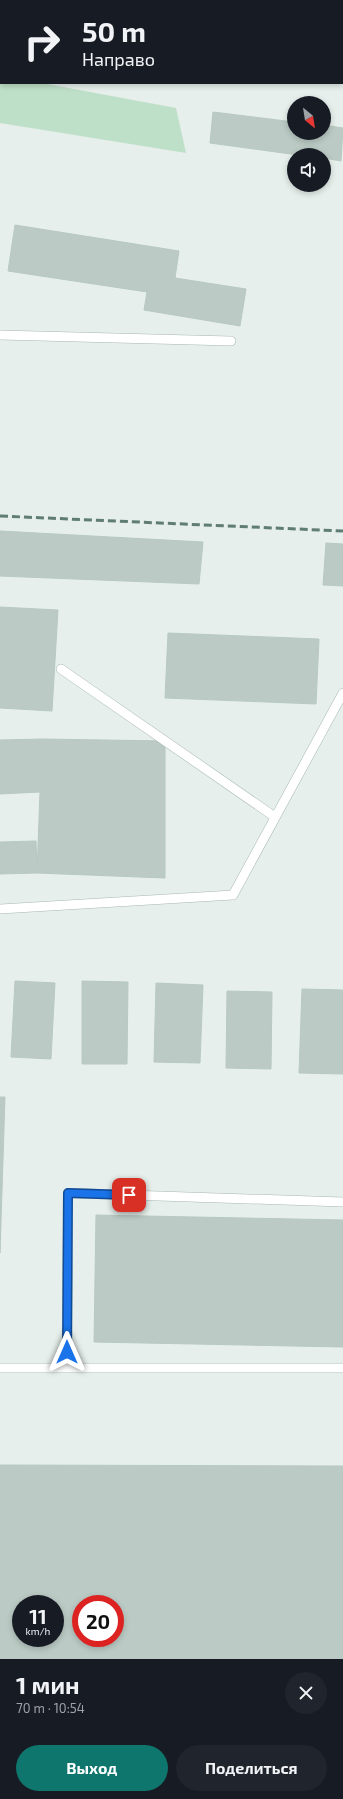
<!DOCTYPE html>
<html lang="ru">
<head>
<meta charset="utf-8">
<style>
	:root { --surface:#171b24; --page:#20242c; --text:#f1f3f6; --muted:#9ea1a6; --accent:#0f766e }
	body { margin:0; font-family:"Exo 2",sans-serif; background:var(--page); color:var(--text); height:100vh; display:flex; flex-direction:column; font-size:15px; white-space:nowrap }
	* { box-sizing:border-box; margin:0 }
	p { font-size:13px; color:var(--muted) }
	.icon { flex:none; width:22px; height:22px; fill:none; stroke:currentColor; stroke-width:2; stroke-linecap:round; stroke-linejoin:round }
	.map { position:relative; height:1659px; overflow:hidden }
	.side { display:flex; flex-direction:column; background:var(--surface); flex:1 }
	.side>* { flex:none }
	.top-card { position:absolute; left:0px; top:0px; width:343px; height:84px; box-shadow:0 2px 6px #0003; background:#171b24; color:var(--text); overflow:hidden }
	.needle { width:26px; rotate:150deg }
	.controls { position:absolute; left:287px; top:96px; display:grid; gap:8px }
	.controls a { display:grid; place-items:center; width:44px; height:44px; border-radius:50%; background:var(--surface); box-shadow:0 2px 6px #0003; font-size:20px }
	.speed { position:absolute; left:12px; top:1595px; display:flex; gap:8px; font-size:20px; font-weight:700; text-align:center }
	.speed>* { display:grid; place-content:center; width:52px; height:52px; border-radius:50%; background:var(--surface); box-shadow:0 2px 6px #0003; line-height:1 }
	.speed small { font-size:10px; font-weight:400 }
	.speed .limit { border:6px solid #d22; background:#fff; color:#111 }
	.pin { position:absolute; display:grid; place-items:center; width:34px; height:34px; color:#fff; margin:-17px; border-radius:8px; box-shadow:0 2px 6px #0006 }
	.me { position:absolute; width:44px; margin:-22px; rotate:0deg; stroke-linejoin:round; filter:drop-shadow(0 0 3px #0008) }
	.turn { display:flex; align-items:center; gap:14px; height:84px; padding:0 16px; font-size:18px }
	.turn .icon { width:52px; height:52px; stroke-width:2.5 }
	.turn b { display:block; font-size:28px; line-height:34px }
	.round { display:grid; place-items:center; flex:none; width:42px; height:42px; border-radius:21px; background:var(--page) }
	.summary { display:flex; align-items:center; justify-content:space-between; height:68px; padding:0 16px }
	h1 { font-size:24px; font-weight:700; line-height:30px }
	.action { display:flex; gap:8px; margin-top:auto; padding:8px 16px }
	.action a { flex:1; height:46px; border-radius:24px; background:var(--accent); color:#fff; font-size:16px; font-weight:700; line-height:46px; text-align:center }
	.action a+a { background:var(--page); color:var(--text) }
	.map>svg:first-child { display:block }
	.green { fill:#bfe0c8 }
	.building { fill:#bbcac4; stroke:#b8c9c2; fill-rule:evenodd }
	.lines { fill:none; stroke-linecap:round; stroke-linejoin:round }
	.lane-casing { stroke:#a8b8b2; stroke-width:10 }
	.path { stroke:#86b3a5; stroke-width:2.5; stroke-dasharray:2 3; stroke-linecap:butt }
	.lane { stroke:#fff; stroke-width:9 }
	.rail { stroke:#5f7d75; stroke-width:3; stroke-dasharray:8 4; stroke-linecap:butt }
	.route-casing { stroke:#114b97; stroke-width:10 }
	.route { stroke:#1a73e8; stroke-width:7 }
</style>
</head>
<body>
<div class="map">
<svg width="343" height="1659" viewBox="0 0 343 1659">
	<rect width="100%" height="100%" fill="#e6efeb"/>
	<path class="green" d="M0,75L1,83H42L176,108L186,153L0,123Z"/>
	<path class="building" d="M213,112L294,122V133H324V125L343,128L341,161L324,158V155H298L210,143Z
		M15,225L179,251L175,278L246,289L240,326L144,310L147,292L8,271Z
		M0,531L203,542L199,584L0,576Z
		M326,543L343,544V586L323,585Z
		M0,607L58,610L52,711L0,708Z
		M168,633L319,639L316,704L165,698Z
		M42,739L165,741V878L37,873L40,792L0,794V740Z
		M36,841L37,873L0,874V842Z
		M15,981L55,983L51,1059L11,1057Z
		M82,981L128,982L127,1064H82Z
		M156,983L203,985L200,1063L154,1062Z
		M302,989L343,990V1074L299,1073Z
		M227,991L272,992L271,1069L226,1068Z
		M0,1097H5L0,1253Z
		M96,1215L343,1220V1347L94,1342Z
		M0,1465L343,1466V1659H0ZM21,1604H55V1638H21ZM81,1604H115V1638H81Z"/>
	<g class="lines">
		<g class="lane-casing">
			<path id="lane" d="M0,0L6,1
				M0,335L231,341
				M61,669L275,817
				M0,909L233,895L343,693
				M0,1368H343
				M67,1368L68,1193L343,1202"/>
		</g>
		<path class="path" d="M342,33H343"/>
		<use href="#lane" class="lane"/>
		<path class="rail" d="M0,516L343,531"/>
	</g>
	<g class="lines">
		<g class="route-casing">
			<path id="route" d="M67,1352L68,1193L129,1195"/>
		</g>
		<use href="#route" class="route"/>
	</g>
</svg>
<div class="controls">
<a><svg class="needle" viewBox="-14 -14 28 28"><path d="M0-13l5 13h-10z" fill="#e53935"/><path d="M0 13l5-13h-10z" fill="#9ea1a6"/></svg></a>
<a><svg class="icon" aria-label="sound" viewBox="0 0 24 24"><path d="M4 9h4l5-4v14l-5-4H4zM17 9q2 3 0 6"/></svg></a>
</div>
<div class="speed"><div>11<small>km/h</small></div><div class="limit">20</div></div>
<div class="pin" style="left:129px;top:1195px;background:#d93025"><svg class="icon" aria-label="arrive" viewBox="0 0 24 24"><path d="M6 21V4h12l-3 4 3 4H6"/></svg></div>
<svg class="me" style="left:67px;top:1352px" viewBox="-20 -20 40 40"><path d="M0-17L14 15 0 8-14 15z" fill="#1a73e8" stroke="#fff" stroke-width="4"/></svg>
<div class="top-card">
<div class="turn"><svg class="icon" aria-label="right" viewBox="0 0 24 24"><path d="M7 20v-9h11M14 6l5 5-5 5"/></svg><div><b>50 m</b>Направо</div></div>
</div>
</div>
<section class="side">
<div class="summary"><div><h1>1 мин</h1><p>70 m · 10:54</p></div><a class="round"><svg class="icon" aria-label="close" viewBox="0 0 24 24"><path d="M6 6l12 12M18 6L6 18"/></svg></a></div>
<div class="action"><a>Выход</a><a>Поделиться</a></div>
</section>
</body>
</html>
